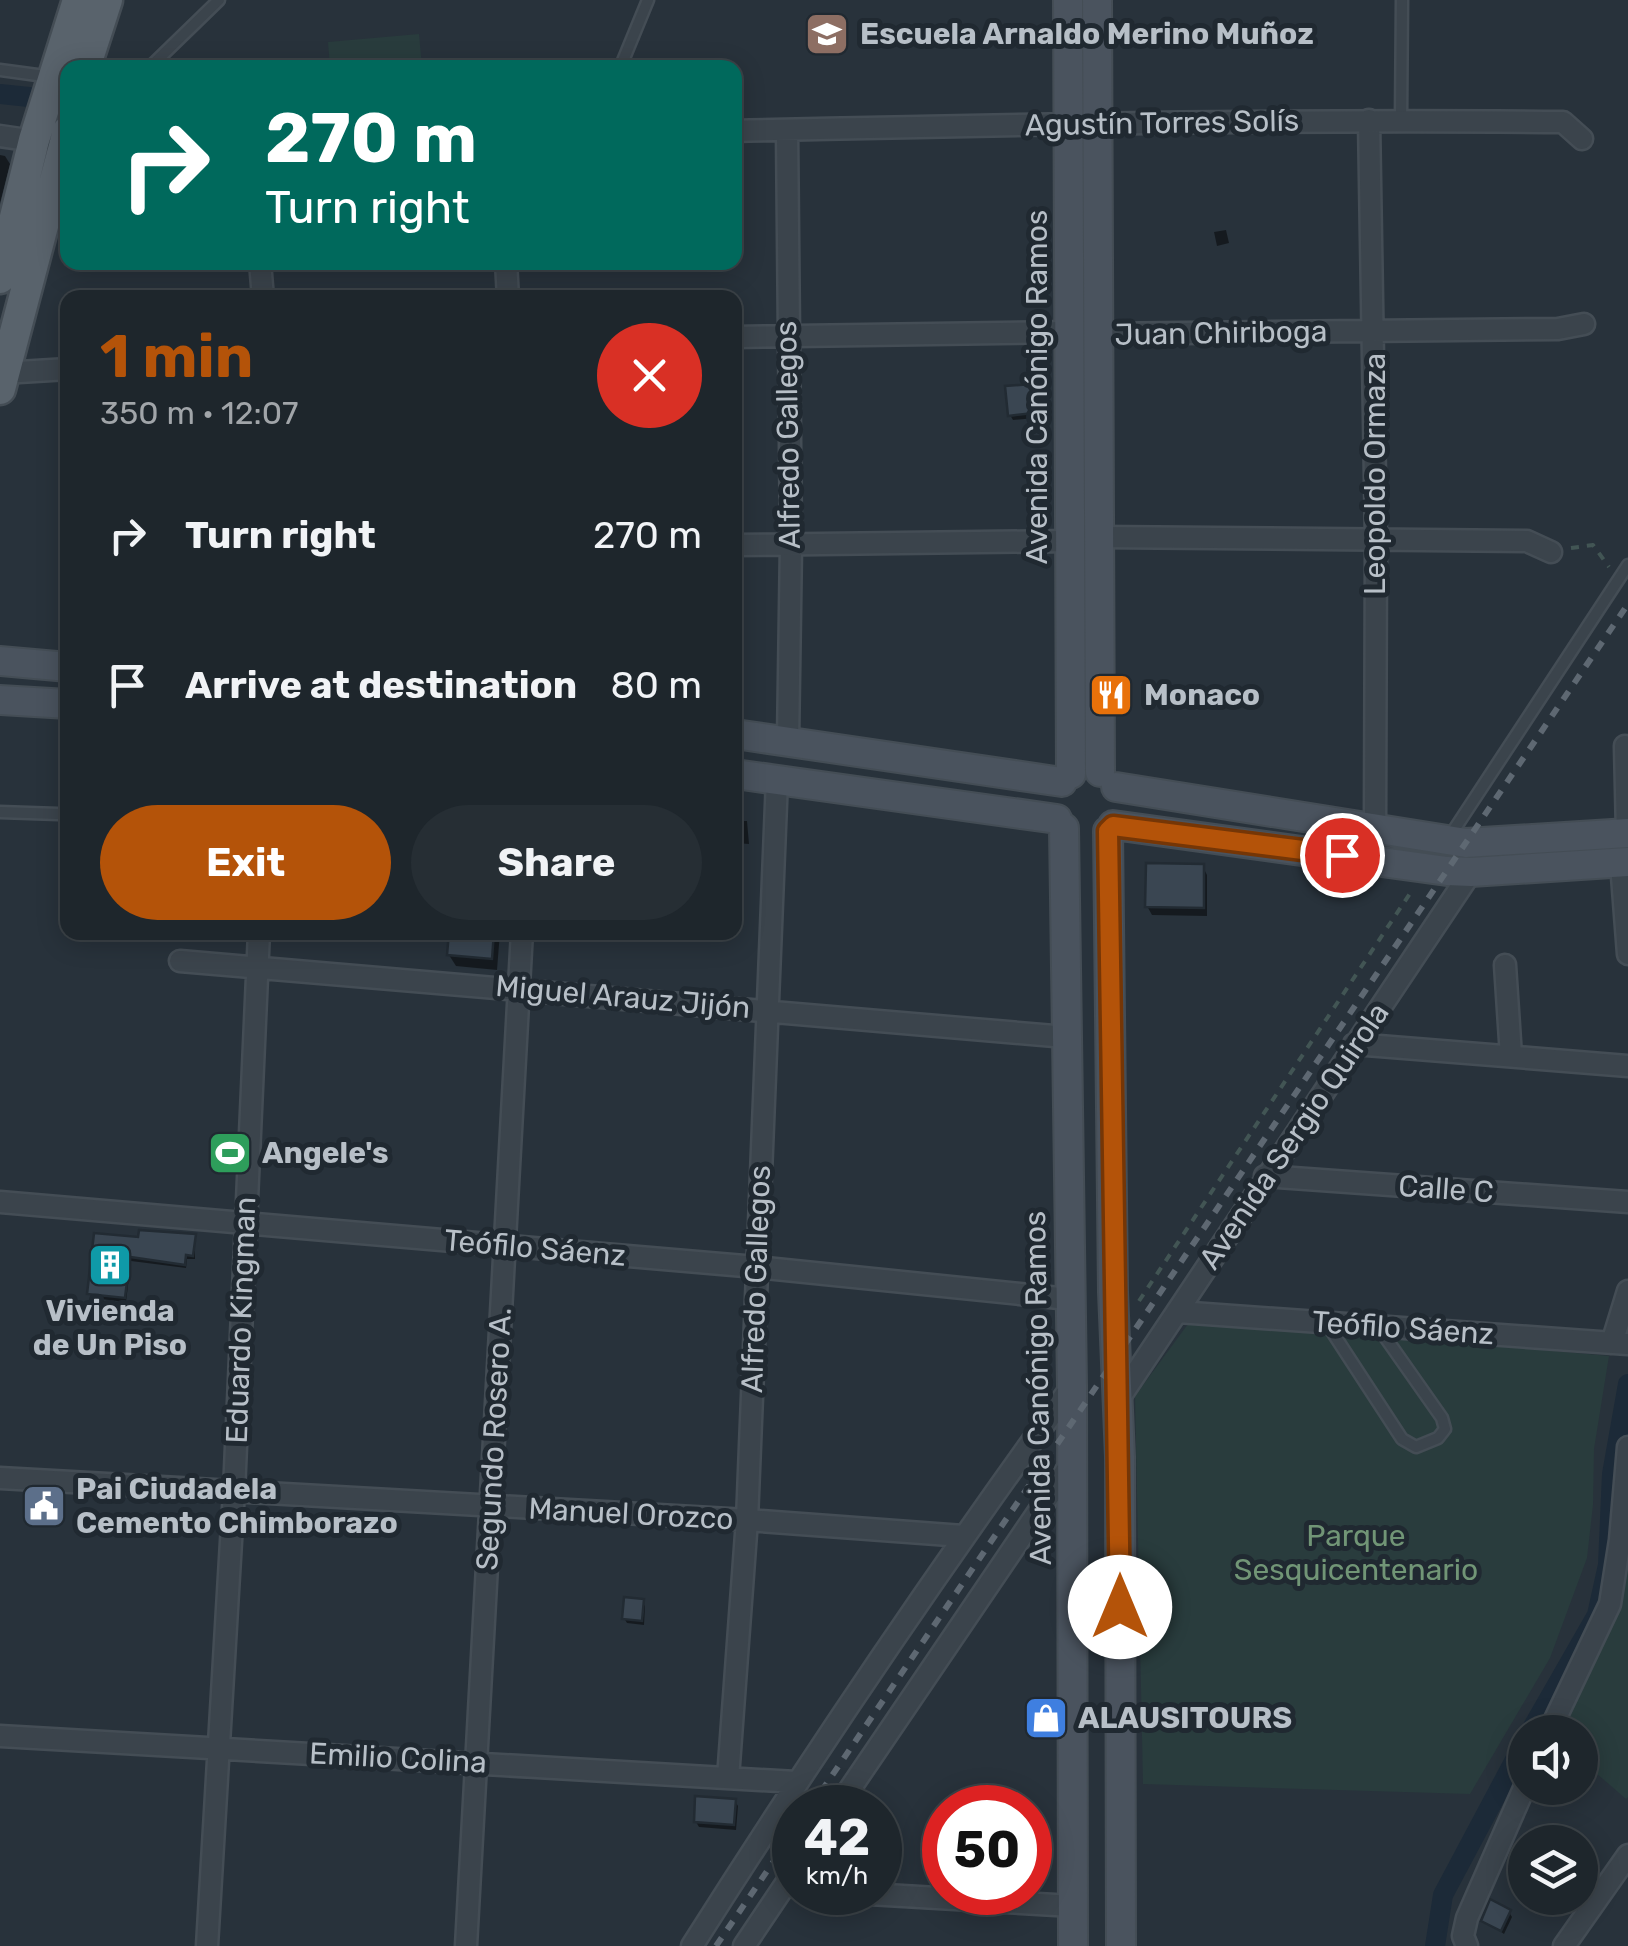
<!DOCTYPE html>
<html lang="en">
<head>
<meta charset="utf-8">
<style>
	:root { --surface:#1e262c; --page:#262e34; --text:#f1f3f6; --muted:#a1a5a9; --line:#3c4348; --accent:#b45309 }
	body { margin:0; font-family:Rubik,sans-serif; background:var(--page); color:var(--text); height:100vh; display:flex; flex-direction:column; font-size:38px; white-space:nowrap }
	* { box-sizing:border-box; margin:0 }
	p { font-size:32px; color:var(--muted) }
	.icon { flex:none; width:55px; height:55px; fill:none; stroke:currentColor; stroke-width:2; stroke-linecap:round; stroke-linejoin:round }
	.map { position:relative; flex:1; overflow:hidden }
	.details { position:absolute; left:60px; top:290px; width:682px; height:650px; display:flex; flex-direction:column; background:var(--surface); border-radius:20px; box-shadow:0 5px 25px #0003,0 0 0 2px var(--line) }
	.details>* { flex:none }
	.hud { position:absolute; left:60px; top:60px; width:682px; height:210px; border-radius:20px; box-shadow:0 5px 25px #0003,0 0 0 2px var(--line); background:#00695c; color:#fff; overflow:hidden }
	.tools { position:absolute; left:1508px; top:1715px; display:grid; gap:20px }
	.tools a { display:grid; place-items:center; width:90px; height:90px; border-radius:50%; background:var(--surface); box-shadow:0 5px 25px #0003,0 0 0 2px var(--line); font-size:50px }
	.speed { position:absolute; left:772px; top:1785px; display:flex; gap:20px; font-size:50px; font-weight:700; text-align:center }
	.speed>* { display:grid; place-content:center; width:130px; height:130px; border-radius:50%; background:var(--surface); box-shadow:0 5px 25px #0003,0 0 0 2px var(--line); line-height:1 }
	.speed small { font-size:25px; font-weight:400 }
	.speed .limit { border:15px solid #d22; background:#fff; color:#111 }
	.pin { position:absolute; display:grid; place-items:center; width:85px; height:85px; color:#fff; margin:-42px; border:5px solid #fff; border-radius:50%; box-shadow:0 2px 10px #0007 }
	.me { position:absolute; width:110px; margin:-55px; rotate:0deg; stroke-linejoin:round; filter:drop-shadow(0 0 8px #0008) }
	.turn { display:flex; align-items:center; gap:35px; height:210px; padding:0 40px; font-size:45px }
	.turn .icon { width:130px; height:130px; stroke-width:2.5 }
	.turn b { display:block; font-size:70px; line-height:85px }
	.round { display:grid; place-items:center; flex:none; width:105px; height:105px; border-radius:52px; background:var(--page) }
	.headline { display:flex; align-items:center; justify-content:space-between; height:170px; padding:0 40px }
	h1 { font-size:60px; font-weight:700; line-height:75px; color:var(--accent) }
	.action { display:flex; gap:20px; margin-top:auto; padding:20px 40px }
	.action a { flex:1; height:115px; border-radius:60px; background:var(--accent); color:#fff; font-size:40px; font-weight:700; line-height:115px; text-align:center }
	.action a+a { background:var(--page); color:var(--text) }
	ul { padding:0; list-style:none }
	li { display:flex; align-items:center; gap:30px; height:150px; padding:0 40px }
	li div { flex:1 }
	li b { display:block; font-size:38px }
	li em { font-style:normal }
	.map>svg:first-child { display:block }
	.green { fill:#293c3d }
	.shadow { fill:#0007 }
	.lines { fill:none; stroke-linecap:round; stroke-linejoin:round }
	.canal { stroke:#1c2a38; stroke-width:20 }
	.building { fill:#3a4652; stroke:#222b33; stroke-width:2.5 }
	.lane-casing { stroke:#444d55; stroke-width:15 }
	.street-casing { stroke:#444d55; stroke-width:25 }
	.secondary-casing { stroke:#444d55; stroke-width:32 }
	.primary-casing { stroke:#444d55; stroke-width:35 }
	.path { stroke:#425554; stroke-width:4; stroke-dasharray:8 8; stroke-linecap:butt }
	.lane { stroke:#3b444c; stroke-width:10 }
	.street { stroke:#3b444c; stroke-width:20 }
	.secondary { stroke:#4a535e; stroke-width:28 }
	.primary { stroke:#59636c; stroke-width:30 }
	.rail { stroke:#5e6872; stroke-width:6; stroke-dasharray:10 10; stroke-linecap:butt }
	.route-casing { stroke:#753606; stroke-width:25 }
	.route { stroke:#b45309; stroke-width:18 }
	.labels { text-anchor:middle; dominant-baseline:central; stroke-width:10; stroke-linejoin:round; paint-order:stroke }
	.poi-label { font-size:30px; font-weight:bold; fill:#b7bfc7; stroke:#202931; text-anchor:start }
	.street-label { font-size:30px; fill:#b7bfc7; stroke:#202931 }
	.park-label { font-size:30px; fill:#719576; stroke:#202931 }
</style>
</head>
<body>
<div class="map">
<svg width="1628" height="1946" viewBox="0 0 1628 1946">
	<rect width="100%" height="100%" fill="#28323b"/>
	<path class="green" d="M419,34L422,67H330L328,42Z
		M1188,1324L1423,1339L1609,1356L1594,1449L1593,1505L1587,1558L1550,1658L1470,1794L1143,1784L1135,1396Z
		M1628,1523V1797L1626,1799L1580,1759V1732H1556Z"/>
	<path class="shadow" d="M0,155L5,156L10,164L0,203Z
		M1226,230L1229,243L1217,246L1214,232Z
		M1030,386L1036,418L1013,420L1010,415Z
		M735,821H747L749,844L735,843Z
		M1203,867L1207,875V916L1152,915L1147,906Z
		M451,932H500L497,970L456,966L449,955Z
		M195,1237V1259H187L186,1268L131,1261L126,1302L92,1298L90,1294L140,1239Z
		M642,1601L645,1606L644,1625L627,1623L624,1618Z
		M735,1801L738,1806L736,1830L699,1827L696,1822Z
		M1509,1912L1512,1917L1504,1934L1484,1920Z"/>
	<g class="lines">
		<path class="canal" d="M0,94L29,97
			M1530,1732L1597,1615L1608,1565L1612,1474L1628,1384
			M1435,1946L1443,1895L1525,1741"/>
	</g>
	<path class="building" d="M1032,384L1034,413L1008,416L1005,386Z
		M1146,863L1204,864V908L1145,907Z
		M449,932H494L492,959L447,955Z
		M139,1230L196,1234L193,1256L186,1255L185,1265L130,1257L125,1298L87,1294L94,1233L138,1237Z
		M624,1597L644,1599L642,1621L622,1619Z
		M695,1796L736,1799L734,1825L694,1822Z
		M1490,1899L1511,1910L1501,1931L1481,1921Z"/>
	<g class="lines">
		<g class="lane-casing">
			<path id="lane" d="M149,68L219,0
				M620,68L648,0
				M0,70L52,77
				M1401,120L1402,0
				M0,812L58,814
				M1450,836L1628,565
				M1327,1324L1402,1439L1416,1447L1438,1438L1445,1429L1442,1418L1378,1327"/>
		</g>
		<g class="street-casing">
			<path id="street" d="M1369,120L1376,539L1375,828
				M787,130L791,544L788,741
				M735,131C1011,124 1287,119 1563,122L1582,139
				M0,136L41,142
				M260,262L263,298
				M506,262L508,298
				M1097,334L1558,329L1584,324
				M735,337L1070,332
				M3,373L68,369
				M1099,537L1527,541L1551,552
				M735,545L1069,541
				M1625,746L1627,833
				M1621,863L1628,954
				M180,961L1066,1037
				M1505,965L1511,1056
				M1354,1044L1628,1066
				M1265,1176L1628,1202
				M0,1202L756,1267L1069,1299
				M1178,1312L1628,1344
				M1612,1343L1628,1291
				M1118,1400L1471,872
				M0,1478L747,1520L963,1536
				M1549,1732L1610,1604L1620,1540L1628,1447
				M0,1736L796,1782
				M728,1778L747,1520L777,779
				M837,1808L1072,1462
				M835,1892L1073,1906
				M207,1946L234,1491L259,932
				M466,1946L522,932
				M692,1946C813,1755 939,1569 1072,1386
				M744,1946L795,1870
				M1467,1946L1463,1936L1467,1918L1525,1786
				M1564,1946L1628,1855"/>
		</g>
		<g class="secondary-casing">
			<path id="secondary" d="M1068,0L1071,774
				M1097,0L1100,772
				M0,661L68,667
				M0,700L68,704
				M735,734L1062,782
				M735,774L1057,819
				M1116,787L1466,843L1628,833
				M1113,825L1447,871L1471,872L1628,862
				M1064,828L1072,1386L1073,1946
				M1108,831L1113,1292L1120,1457L1121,1946"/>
		</g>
		<g class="primary-casing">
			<path id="primary" d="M85,68L107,0
				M0,278L34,140L78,0
				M0,389L68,131"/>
		</g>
		<path class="path" d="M1571,548L1593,545L1609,567
			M1139,1301L1413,889"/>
		<use href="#lane" class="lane"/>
		<use href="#street" class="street"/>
		<use href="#secondary" class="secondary"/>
		<use href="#primary" class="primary"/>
		<path class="rail" d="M810,1808L1628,604
			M716,1946L795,1830"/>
	</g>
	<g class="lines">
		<g class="route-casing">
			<path id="route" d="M1120,1607L1108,831L1113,826L1342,855"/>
		</g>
		<use href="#route" class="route"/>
	</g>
	<defs>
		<g id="school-square" transform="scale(2.25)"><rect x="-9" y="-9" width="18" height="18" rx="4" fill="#8d6e63" stroke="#202931"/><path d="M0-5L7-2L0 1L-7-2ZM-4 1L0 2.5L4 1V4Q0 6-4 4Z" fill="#fff"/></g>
		<g id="restaurant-square" transform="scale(2.25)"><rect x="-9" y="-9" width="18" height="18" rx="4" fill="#e8710a" stroke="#202931"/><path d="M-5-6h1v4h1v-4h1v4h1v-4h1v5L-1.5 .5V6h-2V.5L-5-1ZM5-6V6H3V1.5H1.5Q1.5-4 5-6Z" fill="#fff"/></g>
		<g id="stadium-square" transform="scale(2.25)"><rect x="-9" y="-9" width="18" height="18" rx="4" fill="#2e9e5b" stroke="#202931"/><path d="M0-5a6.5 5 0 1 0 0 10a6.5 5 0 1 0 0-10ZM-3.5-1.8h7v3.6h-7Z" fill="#fff"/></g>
		<g id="building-square" transform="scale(2.25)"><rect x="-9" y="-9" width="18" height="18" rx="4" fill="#0f9aa8" stroke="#202931"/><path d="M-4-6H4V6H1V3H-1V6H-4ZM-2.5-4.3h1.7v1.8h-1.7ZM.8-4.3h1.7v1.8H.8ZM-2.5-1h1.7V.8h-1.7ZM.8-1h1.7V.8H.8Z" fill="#fff"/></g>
		<g id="civic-square" transform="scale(2.25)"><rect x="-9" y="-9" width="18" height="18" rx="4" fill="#5c6f8a" stroke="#202931"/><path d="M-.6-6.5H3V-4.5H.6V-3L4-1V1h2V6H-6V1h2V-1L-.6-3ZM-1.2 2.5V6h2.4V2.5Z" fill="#fff"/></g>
		<g id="shop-square" transform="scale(2.25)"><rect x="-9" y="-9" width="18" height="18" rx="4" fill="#3f7fe0" stroke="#202931"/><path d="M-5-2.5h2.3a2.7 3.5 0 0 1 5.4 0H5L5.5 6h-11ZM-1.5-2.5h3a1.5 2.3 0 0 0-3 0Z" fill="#fff"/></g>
	</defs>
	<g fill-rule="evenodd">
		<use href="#school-square" x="827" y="34"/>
		<use href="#restaurant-square" x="1111" y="695"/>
		<use href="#stadium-square" x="230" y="1153"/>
		<use href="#building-square" x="110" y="1265"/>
		<use href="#civic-square" x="44" y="1506"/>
		<use href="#shop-square" x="1046" y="1718"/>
	</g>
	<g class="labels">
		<g class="poi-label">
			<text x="860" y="34">Escuela Arnaldo Merino Muñoz</text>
			<text x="1144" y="695">Monaco</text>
			<text x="262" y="1153">Angele's</text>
			<text x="110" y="1311" text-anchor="middle">Vivienda<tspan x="110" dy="34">de Un Piso</tspan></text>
			<text x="76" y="1489">Pai Ciudadela<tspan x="76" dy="34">Cemento Chimborazo</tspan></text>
			<text x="1078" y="1718">ALAUSITOURS</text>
		</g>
		<g class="street-label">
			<text transform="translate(1162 123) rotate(-1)">Agustín Torres Solís</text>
			<text transform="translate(1221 333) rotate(-1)">Juan Chiriboga</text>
			<text transform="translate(1037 387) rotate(-90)">Avenida Canónigo Ramos</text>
			<text transform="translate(788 435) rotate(-91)">Alfredo Gallegos</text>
			<text transform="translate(1375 474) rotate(-90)">Leopoldo Ormaza</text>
			<text transform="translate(623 997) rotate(5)">Miguel Arauz Jijón</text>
			<text transform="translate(1294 1136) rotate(-56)">Avenida Sergio Quirola</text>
			<text transform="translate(1446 1189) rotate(4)">Calle C</text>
			<text transform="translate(535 1248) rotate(5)">Teófilo Sáenz</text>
			<text transform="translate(756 1279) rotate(-88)">Alfredo Gallegos</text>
			<text transform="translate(241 1320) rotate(-88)">Eduardo Kingman</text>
			<text transform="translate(1403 1328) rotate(4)">Teófilo Sáenz</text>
			<text transform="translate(1038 1388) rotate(-91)">Avenida Canónigo Ramos</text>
			<text transform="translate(494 1439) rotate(-87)">Segundo Rosero A.</text>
			<text transform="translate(631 1514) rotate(3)">Manuel Orozco</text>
			<text transform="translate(398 1758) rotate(3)">Emilio Colina</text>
		</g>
		<g class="park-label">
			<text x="1356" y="1536">Parque<tspan x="1356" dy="34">Sesquicentenario</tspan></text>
		</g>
	</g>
</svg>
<div class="tools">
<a><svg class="icon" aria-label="sound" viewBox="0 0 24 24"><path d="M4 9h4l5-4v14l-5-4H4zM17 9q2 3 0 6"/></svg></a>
<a><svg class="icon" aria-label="layers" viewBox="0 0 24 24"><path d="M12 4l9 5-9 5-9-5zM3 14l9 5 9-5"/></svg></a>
</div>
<div class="speed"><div>42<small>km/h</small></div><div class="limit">50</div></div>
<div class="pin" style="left:1342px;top:855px;background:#d93025"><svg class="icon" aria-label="arrive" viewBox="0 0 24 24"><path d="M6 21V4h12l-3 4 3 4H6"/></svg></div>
<svg class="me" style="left:1120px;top:1607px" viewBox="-20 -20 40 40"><circle r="19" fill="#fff"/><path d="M0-13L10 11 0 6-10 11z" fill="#b45309"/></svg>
<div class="hud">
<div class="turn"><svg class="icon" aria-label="right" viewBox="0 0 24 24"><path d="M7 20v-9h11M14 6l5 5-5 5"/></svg><div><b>270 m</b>Turn right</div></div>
</div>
<section class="details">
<div class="headline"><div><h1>1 min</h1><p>350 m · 12:07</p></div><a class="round" style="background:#d93025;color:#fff"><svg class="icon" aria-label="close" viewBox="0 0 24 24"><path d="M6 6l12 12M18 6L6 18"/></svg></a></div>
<ul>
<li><svg class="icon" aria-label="right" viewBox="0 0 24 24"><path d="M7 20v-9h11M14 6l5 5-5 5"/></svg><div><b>Turn right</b></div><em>270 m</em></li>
<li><svg class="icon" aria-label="arrive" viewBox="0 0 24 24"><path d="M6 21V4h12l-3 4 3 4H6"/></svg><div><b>Arrive at destination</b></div><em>80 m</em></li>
</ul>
<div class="action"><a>Exit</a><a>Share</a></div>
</section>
</div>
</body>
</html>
